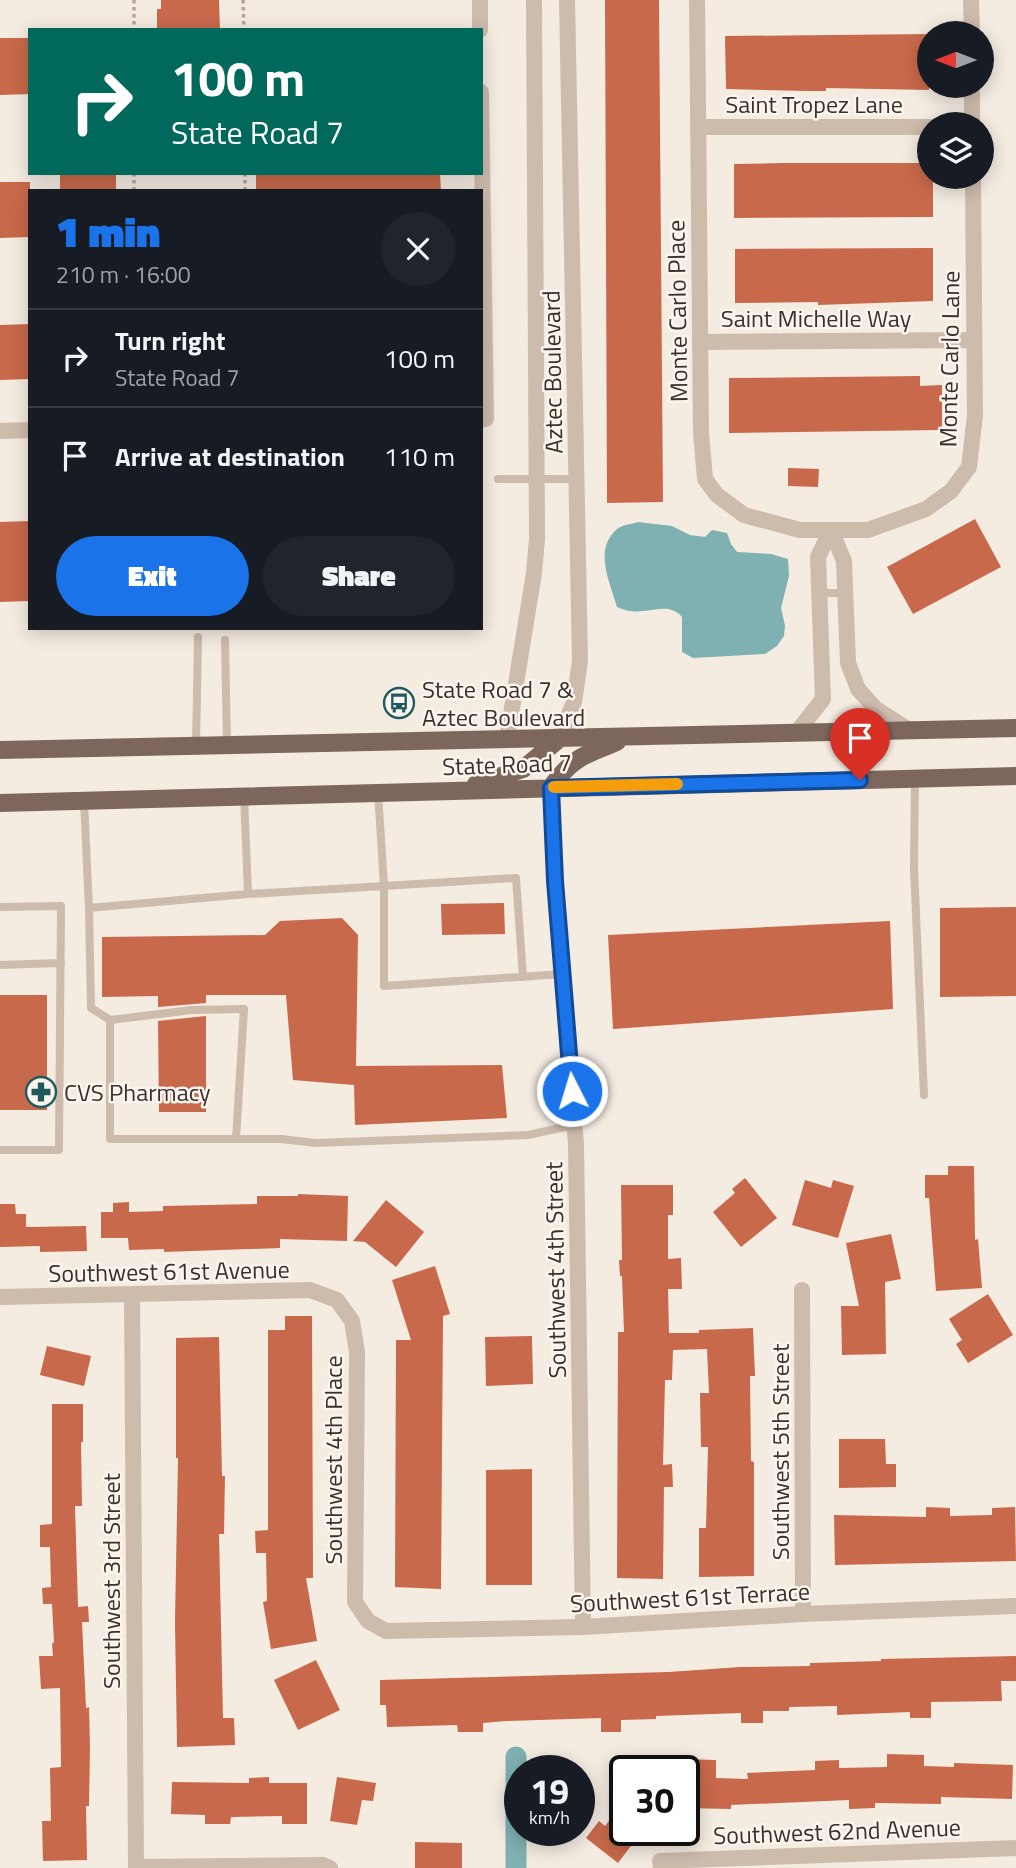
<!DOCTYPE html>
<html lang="en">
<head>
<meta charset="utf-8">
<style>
	:root { --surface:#171b24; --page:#20242c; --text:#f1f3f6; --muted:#9ea1a6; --line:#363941; --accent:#1a73e8 }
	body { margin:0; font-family:"Titillium Web",sans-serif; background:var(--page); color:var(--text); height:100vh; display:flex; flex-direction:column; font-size:26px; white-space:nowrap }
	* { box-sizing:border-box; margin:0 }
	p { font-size:23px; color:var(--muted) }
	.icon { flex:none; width:38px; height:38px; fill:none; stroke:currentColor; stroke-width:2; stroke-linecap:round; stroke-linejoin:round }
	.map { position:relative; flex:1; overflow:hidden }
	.drawer { position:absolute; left:28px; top:189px; width:455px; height:441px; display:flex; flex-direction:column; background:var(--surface); border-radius:0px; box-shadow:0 4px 18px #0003 }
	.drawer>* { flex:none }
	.guide { position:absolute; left:28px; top:28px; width:455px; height:147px; border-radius:0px; box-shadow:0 4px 18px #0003; background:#00695c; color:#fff; overflow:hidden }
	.needle { width:46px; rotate:270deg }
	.controls { position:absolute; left:917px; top:21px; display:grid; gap:14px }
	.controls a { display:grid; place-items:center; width:77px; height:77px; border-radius:50%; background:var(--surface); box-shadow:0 4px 18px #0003; font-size:35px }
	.speed { position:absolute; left:504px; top:1755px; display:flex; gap:14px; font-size:35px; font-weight:700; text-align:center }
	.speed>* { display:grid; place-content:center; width:91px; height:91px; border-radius:50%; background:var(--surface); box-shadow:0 4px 18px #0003; line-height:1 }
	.speed small { font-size:18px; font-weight:400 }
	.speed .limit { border:4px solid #111; border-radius:10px; background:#fff; color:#111 }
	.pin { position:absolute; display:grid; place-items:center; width:60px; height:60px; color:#fff; margin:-72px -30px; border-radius:50% 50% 50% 0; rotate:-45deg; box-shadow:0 0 7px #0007 }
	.pin .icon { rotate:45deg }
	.me { position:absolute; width:77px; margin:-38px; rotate:355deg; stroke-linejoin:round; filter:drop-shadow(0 0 5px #0008) }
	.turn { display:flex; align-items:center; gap:24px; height:147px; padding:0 28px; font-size:32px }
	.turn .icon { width:91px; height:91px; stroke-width:2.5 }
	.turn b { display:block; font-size:49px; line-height:60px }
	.round { display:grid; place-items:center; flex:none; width:74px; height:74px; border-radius:37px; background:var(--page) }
	.head { display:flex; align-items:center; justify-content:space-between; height:119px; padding:0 28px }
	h1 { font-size:42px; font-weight:800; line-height:52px; color:var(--accent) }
	.button { display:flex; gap:14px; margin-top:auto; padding:14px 28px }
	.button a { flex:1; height:80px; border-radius:42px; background:var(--accent); color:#fff; font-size:28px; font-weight:800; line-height:80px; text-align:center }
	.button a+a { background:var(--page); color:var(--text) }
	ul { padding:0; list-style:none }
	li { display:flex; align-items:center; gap:21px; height:98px; padding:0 28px; border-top:2px solid var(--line) }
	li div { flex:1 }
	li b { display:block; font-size:26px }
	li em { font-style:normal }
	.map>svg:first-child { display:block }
	.water { fill:#7fb0b2 }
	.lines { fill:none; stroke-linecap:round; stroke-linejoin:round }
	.canal { stroke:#7fb0b2; stroke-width:21 }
	.building { fill:#c8694b }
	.path { stroke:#b9a596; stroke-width:3.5; stroke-dasharray:3.5 3.5; stroke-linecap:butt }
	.lane { stroke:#cdbbac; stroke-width:8 }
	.street { stroke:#cdbbac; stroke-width:16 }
	.primary { stroke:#7d675c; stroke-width:18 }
	.route-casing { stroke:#114b97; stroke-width:18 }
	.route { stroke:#1a73e8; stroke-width:12 }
	.slow { stroke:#f59e0b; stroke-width:12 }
	.labels { text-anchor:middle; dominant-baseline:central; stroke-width:5; stroke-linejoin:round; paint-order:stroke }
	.street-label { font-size:24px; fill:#3b302b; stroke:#fbf5ee }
	.poi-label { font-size:24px; fill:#3b302b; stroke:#fbf5ee; text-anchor:start }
</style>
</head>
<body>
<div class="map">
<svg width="1016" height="1868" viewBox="0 0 1016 1868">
	<rect width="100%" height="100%" fill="#f4ebe1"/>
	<path class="water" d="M638,522L672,526L690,535L705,537L712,530L727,533L731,544L737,552L771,554L788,559L789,576L781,608L785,626L784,636L777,646L765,654L693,658L682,652V617C666,598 643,620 617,607C610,582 593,550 617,529C622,525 632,524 638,522Z"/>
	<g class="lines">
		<path class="canal" d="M516,1757V1868"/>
	</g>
	<path class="building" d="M161,0H219L220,30H157V9H161Z
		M605,0H659L663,502L607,503Z
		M929,34V90L826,88V91H808L726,89L725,36Z
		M0,38H30V94L0,95Z
		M784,163H929V177H933V217L734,218V164Z
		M116,173V191H60V174Z
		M256,173H440L441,191H256Z
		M0,182H30V237L0,238Z
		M933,248V301L818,305V302L735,303V249Z
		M30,324V379L0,380V325Z
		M920,376V386L942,385V430L729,433V378Z
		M788,468L819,469L818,487L788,486Z
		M975,519L1001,567L913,614L887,567Z
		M30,521V601L0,602V522Z
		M504,903L505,934L442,935L441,904Z
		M1016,907V996L940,997V908Z
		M342,918L358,935L356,1066L502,1065L507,1118L355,1125L354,1085L293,1080L286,995H206V1003L158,1007V996L102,997V937L265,935L280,921Z
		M890,921L893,1009L613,1029L608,935Z
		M0,995H47V1110H0Z
		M206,1016V1112H159L158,1021Z
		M948,1166H974L975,1240L978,1239L982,1288L936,1291L929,1198H925V1175H948Z
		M745,1178L777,1218L741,1247L713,1212L735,1193L732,1189Z
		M805,1180L831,1188L833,1180L854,1186L838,1238L792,1225Z
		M621,1185H673V1215H668V1259L681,1258L682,1289H668L669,1333H699V1330L753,1328L755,1376H750L751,1461L754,1462V1576L699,1577V1528H706L708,1447H701L700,1393H709L707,1349L673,1350L672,1380H665L663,1465L672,1464L673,1487H664L663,1579L617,1578L618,1332H624L622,1276H620L619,1260H622Z
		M298,1194L348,1196L347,1241L280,1239V1248L164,1252V1249L129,1250L128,1238H101V1212H113V1203L129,1202V1212L163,1211V1206L257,1204V1196H298Z
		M386,1200L424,1232L396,1267L365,1242L353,1241Z
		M0,1204H15L16,1214H26V1227L86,1226L87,1251L40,1252V1246L0,1247Z
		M891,1234L901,1279L885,1282L886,1354L842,1355L841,1306H859L846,1243Z
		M435,1266L450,1314L443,1316L441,1589L395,1587L396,1340H411L392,1280Z
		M988,1294L1013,1335L968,1363L956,1344L962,1340L949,1319Z
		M285,1316H312L313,1578H306L317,1641L271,1649L263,1602L267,1601L266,1553H256L255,1531L268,1530V1330H285Z
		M532,1336L533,1384L486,1386L485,1337Z
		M219,1337L222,1476H225L224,1534H219L223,1718H234L235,1745L177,1747L175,1622L178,1458H176V1338Z
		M47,1346L91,1356L84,1386L40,1375Z
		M52,1404H83V1442H81L82,1506H75L78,1607L88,1606L89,1622H82L86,1708L89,1707L90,1747L89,1806H86L87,1860L43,1861L42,1821H51L50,1768L61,1767L60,1688L41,1689L39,1656H53L52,1643H54L52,1604H43L42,1588L51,1587L50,1547H40V1525L52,1524Z
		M839,1439H885L886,1464H896V1487L839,1488Z
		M532,1469V1585H486V1470Z
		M926,1507L950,1508V1516L992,1515V1508L1015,1507L1016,1561L835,1565L834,1515L926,1517Z
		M1016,1656V1681H1001L1002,1701L931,1702V1718H910V1712L837,1715V1706L789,1707V1711H763V1723H741V1713L656,1716V1719L621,1720V1732H601V1718L506,1721L483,1723V1732H458L457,1725L387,1727L386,1705H380V1680L669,1672L740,1667L810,1666V1663L881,1661V1659Z
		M316,1660L340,1710L298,1730L274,1680Z
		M887,1754L924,1755V1766L954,1767V1763L1013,1765L1012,1799L941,1797V1804L875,1803V1808L849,1809V1800L731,1805V1809L684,1808V1759L716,1760V1778L748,1779L747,1773L815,1770V1761L839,1760V1768L887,1767Z
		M269,1777V1783H307V1824H282V1816L231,1817L230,1824H205V1815L171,1814L172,1782L249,1783V1778Z
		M337,1777L376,1783L373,1801L362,1800L357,1825L330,1821Z
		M625,1801V1830H643L618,1863L586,1838L599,1821L605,1826Z
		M415,1842L462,1843V1868H415Z"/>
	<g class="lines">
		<path class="path" d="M134,0V30
			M243,0L244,30
			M134,173V191
			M245,173V191"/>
		<path class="lane" d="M498,479H577
			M819,593H846
			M225,640L227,745
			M196,746L198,637
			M915,778L914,869L924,1095
			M244,796L248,894L384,886L378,792
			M84,801L89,908L248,894
			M0,907L61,906L59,1150H0
			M89,908L91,1008L110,1020V1139H281L316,1143L528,1135L574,1125
			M0,965L61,963
			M523,977L516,878L384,886V986L562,974
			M110,1020L192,1010L244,1009L236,1139"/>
		<path class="street" d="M480,0V30
			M697,0L701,433L705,479L717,495L744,515L800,530H868L926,509L951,491L969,467L975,415L973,177
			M971,0L972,33
			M972,86V124
			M481,92L486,419H481
			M698,127H929
			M700,342L974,340
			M0,431L30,430
			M831,530L844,561L848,663L858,689L876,709L909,730
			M797,732L823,699L818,557L831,530
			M507,739L534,573L537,539L534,0
			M559,739L574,702L580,661L567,0
			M551,787L555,881L576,1144L583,1627
			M802,1290L803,1614
			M132,1294L136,1868
			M0,1297L310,1290L337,1300L352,1321L357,1352L355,1602L368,1621L386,1631L583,1627L803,1614L1016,1606
			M136,1867L323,1865L330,1868
			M661,1868L660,1861L1016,1848"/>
		<path class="primary" d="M0,750L1016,728
			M476,784L523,769L559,739
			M551,787C572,758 584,755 617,742
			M0,803L1016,776"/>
	</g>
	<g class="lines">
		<g class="route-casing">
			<path id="route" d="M572,1091L555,881L551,788L860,780"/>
		</g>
		<use href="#route" class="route"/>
		<path class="slow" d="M554,787L677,784"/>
	</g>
	<defs>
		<g id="bus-ring" transform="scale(1.575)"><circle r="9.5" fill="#fbf5ee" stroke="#1f5a5e" stroke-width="1.5"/><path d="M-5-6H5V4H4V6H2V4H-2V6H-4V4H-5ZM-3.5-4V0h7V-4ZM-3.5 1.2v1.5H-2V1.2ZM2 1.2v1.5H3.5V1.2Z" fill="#1f5a5e"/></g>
		<g id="pharmacy-ring" transform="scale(1.575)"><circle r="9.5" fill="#fbf5ee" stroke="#1f5a5e" stroke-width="1.5"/><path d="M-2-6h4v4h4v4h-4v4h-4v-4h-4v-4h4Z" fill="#1f5a5e"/></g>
	</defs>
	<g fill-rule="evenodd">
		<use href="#bus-ring" x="399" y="703"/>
		<use href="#pharmacy-ring" x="41" y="1092"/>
	</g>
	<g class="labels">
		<g class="street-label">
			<text x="814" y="104">Saint Tropez Lane</text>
			<text transform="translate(677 311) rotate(-91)">Monte Carlo Place</text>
			<text x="816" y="318">Saint Michelle Way</text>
			<text transform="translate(949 359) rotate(-89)">Monte Carlo Lane</text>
			<text transform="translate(552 372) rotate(-91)">Aztec Boulevard</text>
			<text transform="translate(507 764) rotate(-2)">State Road 7</text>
			<text transform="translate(555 1270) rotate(-91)">Southwest 4th Street</text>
			<text transform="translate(169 1271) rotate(-1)">Southwest 61st Avenue</text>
			<text transform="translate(780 1452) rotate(-90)">Southwest 5th Street</text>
			<text transform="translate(333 1460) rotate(-90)">Southwest 4th Place</text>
			<text transform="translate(111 1581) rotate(-90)">Southwest 3rd Street</text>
			<text transform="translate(690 1597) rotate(-3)">Southwest 61st Terrace</text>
			<text transform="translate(837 1831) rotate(-2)">Southwest 62nd Avenue</text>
		</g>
		<g class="poi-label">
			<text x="422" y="689">State Road 7 &amp;<tspan x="422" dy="28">Aztec Boulevard</tspan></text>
			<text x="64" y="1092">CVS Pharmacy</text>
		</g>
	</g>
</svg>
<div class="controls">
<a><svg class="needle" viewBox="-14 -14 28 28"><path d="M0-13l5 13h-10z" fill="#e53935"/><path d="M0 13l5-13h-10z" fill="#9ea1a6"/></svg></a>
<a><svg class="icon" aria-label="layers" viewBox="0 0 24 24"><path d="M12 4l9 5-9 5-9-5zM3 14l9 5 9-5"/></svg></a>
</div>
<div class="speed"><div>19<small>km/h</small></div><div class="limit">30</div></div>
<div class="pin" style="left:860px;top:780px;background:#d93025"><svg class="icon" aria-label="arrive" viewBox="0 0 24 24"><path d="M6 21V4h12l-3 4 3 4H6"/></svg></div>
<svg class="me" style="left:572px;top:1091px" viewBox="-20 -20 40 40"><circle r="17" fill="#1a73e8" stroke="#fff" stroke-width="3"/><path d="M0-11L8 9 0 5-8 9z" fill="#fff"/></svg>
<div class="guide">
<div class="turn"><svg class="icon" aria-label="right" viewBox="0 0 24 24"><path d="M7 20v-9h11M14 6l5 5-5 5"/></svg><div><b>100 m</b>State Road 7</div></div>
</div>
<section class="drawer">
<div class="head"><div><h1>1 min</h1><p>210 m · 16:00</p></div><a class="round"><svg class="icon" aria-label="close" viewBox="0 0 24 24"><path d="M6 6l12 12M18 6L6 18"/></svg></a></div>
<ul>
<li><svg class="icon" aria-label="right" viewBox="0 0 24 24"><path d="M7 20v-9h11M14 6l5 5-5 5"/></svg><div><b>Turn right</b><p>State Road 7</p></div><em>100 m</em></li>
<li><svg class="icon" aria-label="arrive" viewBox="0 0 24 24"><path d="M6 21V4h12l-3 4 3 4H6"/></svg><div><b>Arrive at destination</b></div><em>110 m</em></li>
</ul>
<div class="button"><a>Exit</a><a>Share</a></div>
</section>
</div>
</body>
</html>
